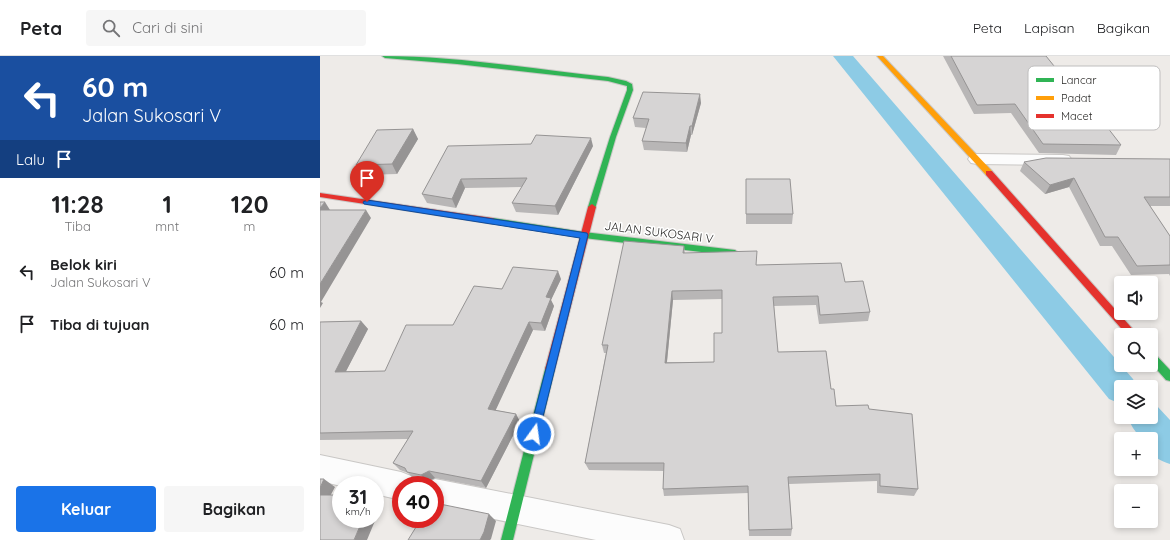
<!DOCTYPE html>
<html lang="id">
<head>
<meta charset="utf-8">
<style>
	:root { --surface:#fff; --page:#f6f6f6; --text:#202124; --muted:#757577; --line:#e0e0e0; --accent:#1a73e8 }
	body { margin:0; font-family:Quicksand,sans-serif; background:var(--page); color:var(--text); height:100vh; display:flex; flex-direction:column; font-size:15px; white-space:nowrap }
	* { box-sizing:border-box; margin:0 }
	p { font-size:13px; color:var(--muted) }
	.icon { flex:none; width:22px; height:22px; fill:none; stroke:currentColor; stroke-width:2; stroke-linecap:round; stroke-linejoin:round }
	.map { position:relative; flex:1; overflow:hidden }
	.side { display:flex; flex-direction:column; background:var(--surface); width:320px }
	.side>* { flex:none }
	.top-card { background:#1a4fa0; color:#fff; overflow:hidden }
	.controls { position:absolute; left:794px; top:220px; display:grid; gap:8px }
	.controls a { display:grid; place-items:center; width:44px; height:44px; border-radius:4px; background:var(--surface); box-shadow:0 2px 6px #0003; font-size:20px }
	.speed { position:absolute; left:12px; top:420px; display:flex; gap:8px; font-size:20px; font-weight:700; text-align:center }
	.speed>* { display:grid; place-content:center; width:52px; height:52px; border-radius:50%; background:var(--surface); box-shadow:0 2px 6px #0003; line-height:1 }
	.speed small { font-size:10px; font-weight:400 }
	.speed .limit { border:6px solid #d22; background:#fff; color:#111 }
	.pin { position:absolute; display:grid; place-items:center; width:34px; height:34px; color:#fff; margin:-41px -17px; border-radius:50% 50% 50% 0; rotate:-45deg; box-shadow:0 0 4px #0007 }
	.pin .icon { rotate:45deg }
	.me { position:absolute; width:44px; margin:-22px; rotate:14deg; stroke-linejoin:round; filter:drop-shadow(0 0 3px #0008) }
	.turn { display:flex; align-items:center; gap:14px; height:84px; padding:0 16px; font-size:18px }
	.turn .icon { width:52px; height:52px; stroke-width:2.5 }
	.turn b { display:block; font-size:28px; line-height:34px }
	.then { display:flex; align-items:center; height:38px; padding:0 16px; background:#0003; gap:8px; font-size:15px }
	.eta { display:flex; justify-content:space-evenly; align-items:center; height:68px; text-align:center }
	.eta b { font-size:24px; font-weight:700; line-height:28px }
	.action { display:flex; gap:8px; margin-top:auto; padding:8px 16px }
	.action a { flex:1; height:46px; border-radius:4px; background:var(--accent); color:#fff; font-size:16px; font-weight:700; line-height:46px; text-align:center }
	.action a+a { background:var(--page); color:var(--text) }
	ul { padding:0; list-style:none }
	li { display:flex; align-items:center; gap:12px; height:52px; padding:0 16px }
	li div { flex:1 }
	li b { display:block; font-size:15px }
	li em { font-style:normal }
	header { display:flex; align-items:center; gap:24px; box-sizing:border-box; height:56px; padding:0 20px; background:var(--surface); border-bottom:1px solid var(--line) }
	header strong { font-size:19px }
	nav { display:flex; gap:22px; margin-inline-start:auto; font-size:14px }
	.search { width:280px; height:36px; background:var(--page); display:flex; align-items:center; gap:10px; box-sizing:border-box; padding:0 14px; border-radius:4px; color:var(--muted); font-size:15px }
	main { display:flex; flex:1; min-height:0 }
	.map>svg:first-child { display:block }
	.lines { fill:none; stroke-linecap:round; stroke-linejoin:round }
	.canal { fill:#8dcbe5; fill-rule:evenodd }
	.street-casing { stroke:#c9c7c5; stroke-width:2 }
	.fast-casing { stroke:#c9c7c5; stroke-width:2 }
	.slow-casing { stroke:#c9c7c5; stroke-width:2 }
	.jam-casing { stroke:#c9c7c5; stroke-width:2 }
	.street { fill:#fcfcfc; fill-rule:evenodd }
	.fast { fill:#30b455; fill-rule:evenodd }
	.slow { fill:#ff9f0a; fill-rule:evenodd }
	.jam { fill:#e5322d; fill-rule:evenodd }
	.wall { fill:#b8b6b6; fill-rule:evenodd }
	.shaded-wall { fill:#969494 }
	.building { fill:#d6d4d4; stroke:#969494; fill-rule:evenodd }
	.route { fill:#1a73e8; stroke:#114b97 }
	.labels { text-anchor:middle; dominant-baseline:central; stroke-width:3; stroke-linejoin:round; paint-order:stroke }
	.street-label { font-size:12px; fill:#292826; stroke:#fff }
	.key { fill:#fff; stroke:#bfbebe; stroke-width:1 }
	.key-label { font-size:11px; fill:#292826 }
</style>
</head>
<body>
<header>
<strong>Peta</strong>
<div class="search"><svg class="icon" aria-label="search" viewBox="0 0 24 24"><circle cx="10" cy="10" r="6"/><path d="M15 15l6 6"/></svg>Cari di sini</div>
<nav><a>Peta</a><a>Lapisan</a><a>Bagikan</a></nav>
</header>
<main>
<section class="side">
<div class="top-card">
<div class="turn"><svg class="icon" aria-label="left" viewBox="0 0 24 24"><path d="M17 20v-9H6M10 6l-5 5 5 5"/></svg><div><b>60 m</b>Jalan Sukosari V</div></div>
<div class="then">Lalu<svg class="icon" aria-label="arrive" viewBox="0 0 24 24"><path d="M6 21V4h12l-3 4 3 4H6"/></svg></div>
</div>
<div class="eta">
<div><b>11:28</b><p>Tiba</p></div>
<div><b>1</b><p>mnt</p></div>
<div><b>120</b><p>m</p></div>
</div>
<ul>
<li><svg class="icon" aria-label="left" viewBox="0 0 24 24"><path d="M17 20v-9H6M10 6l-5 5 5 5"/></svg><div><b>Belok kiri</b><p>Jalan Sukosari V</p></div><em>60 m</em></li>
<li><svg class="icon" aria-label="arrive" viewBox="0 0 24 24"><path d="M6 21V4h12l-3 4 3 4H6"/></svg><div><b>Tiba di tujuan</b></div><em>60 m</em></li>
</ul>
<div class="action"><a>Keluar</a><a>Bagikan</a></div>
</section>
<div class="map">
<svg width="850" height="484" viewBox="0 0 850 484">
	<rect width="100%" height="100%" fill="#eeebe8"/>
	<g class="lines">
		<path class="canal" d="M513,0H533L813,323L817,331H801V348L789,343Z
			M831,348L837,350L850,364V408C834,402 831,400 831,383H821L813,372L807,361H831Z"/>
		<g class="street-casing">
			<path id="street" d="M657,98L743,99L749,100L752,104L749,108L743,109L657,108L651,107L648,103L651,99Z
				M0,399L81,416L91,420L95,429H81V444L55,438V429L21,430L0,425Z
				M115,423L349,469L360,473L364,484H276L115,451V429H104Z"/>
		</g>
		<g class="fast-casing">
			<path id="fast" d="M62,0C137,0 213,13 288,21L306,25L312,28L313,34L296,81L275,153L272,154L268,151L290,81L307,34V30L288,25L137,8L65,2Z
				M173,162L264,176L415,194L419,197L415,200L264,182L170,167L169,165L170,163Z
				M831,296L834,297L850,314V325L846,324L831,307Z
				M230,309L234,310L235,313L193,484H181L225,313L226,310Z"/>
		</g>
		<g class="slow-casing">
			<path id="slow" d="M557,0H563L672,115V119H666Z"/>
		</g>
		<g class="jam-casing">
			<path id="jam" d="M666,115H672L818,279H807L666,119Z
				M0,137L173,162L177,165L173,168L0,141Z
				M272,148L276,151L235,313L234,316L230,317L226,316L225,313L268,151Z"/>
		</g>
		<use href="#street" class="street"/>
		<use href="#fast" class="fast"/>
		<use href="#slow" class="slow"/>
		<use href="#jam" class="jam"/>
	</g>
	<path class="wall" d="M623,0H726L755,36L801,89L796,99L719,97L691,57L654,58Z
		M381,47L372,79H371L367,96L324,94L322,85L326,72L315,71L313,62Z
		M93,73L98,83L77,118L42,119L36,109Z
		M128,90H273L238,159L196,156L192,147L202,131L145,132L136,152L107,147L102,138Z
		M850,103V150H830L850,180V220L849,218L811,219L792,190H780L749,131L725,138L700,115L704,106Z
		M426,123L473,158L472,168H426Z
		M364,190L365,197L525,226L550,256L548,265L499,268L496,249L454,250L458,296L511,333L516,350L549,353L598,433L594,440L557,437V425L469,428L472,473L471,480H429L428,437L344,440L343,433L344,415L269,414L265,407L286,297H284L282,289ZM402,243V277L394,306H347L353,244Z
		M241,223L231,244L234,250L225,275L213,274L175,354L196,358L200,366L166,432L115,422L107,426L94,423L88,417L80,414L73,407L88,383L0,384V266L41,265L48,273L26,315H65L133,269L182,233Z"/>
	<path class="shaded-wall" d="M380,38L381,47L372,79V70Z
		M370,70L371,79L367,96L366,87Z
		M93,73L98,83L77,118L72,108Z
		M271,82L273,90L238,159L235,150Z
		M754,122L749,131L725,138L730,129Z
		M141,123L145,132L136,152L132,143Z
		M5,146L10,154L0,157V152Z
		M46,154L51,162L1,246L3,247L0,252V228Z
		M238,215L241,223L231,244L234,250L225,275L221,267L226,241Z
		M352,235L353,244L346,315L345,307Z
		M41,265L48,273L22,323L15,316Z
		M209,266L213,274L173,360L168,353Z
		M196,358L200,366L166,432L161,425Z
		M109,415L115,422L107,426L101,419Z
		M4,423L15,431L7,446L0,441V432Z
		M55,441L62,448L47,484H34L43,463H55Z
		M169,458L176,465L171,483L170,484H160Z"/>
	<path class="building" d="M631,0H726L755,36H760L801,89L723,88L695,48L657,49Z
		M323,36L380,38L372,70H370L366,87L322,85L329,63L313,62Z
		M93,73L72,108L36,109L57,74Z
		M216,79L271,82L235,150L192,147L207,122L141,123L132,143L102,138L128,90L211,88Z
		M726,102L850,103V141H824L850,180V209L817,210L798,181H785L754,122L730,129L704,106Z
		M426,123H470L473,158H426Z
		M0,146H5L0,152Z
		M0,154H46L0,228Z
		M304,185L364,190L363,197L437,195L436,209L521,207L525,226L543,225L550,256L500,259L498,240L453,241L458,296L506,295L511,333H514L516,350L548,349L549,353L592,358L598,433L560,430V418L468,421L472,473L429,474L428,430L343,433L344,407H265L288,289H282ZM402,234V277H394V306L345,307L352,235Z
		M193,211L238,215L226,241L231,242L221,267L209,266L168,353L196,358L161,425L109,415L101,419L87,416L85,412L73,407L93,375L0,377V266L41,265L15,316L65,315L86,269H133L154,230L182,233Z
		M0,423H4L0,432Z
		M0,439H21V463H43L34,484H0Z
		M115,447L169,458L164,476L160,484H88L101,463H115Z"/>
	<path class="route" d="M47,144L267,177L268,179L218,381L214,383L210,381L209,378L260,182L44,148L43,146Z"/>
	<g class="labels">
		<g class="street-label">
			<text transform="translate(339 176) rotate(7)">JALAN SUKOSARI V</text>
		</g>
	</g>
	<rect x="708" y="10" width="132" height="64" rx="6" class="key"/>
	<rect x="716" y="22" width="18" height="4" fill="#30b455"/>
	<rect x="716" y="40" width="18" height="4" fill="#ff9f0a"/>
	<rect x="716" y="58" width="18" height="4" fill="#e5322d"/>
	<g class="key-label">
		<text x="741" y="28">Lancar</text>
		<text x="741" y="46">Padat</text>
		<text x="741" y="64">Macet</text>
	</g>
</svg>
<div class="controls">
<a><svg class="icon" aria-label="sound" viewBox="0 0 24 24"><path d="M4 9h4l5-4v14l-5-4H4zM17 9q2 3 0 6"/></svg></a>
<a><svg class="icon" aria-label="search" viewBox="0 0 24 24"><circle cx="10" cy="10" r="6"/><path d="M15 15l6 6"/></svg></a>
<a><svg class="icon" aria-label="layers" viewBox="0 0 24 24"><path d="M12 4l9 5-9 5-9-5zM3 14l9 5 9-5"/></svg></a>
<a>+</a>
<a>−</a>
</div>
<div class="speed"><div>31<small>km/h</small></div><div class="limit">40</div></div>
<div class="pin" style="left:47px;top:146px;background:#d93025"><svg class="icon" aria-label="arrive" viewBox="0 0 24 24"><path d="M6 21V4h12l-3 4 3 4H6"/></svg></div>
<svg class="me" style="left:214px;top:378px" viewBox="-20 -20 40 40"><circle r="17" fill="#1a73e8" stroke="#fff" stroke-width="3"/><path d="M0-11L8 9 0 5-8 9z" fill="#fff"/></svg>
</div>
</main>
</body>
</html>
